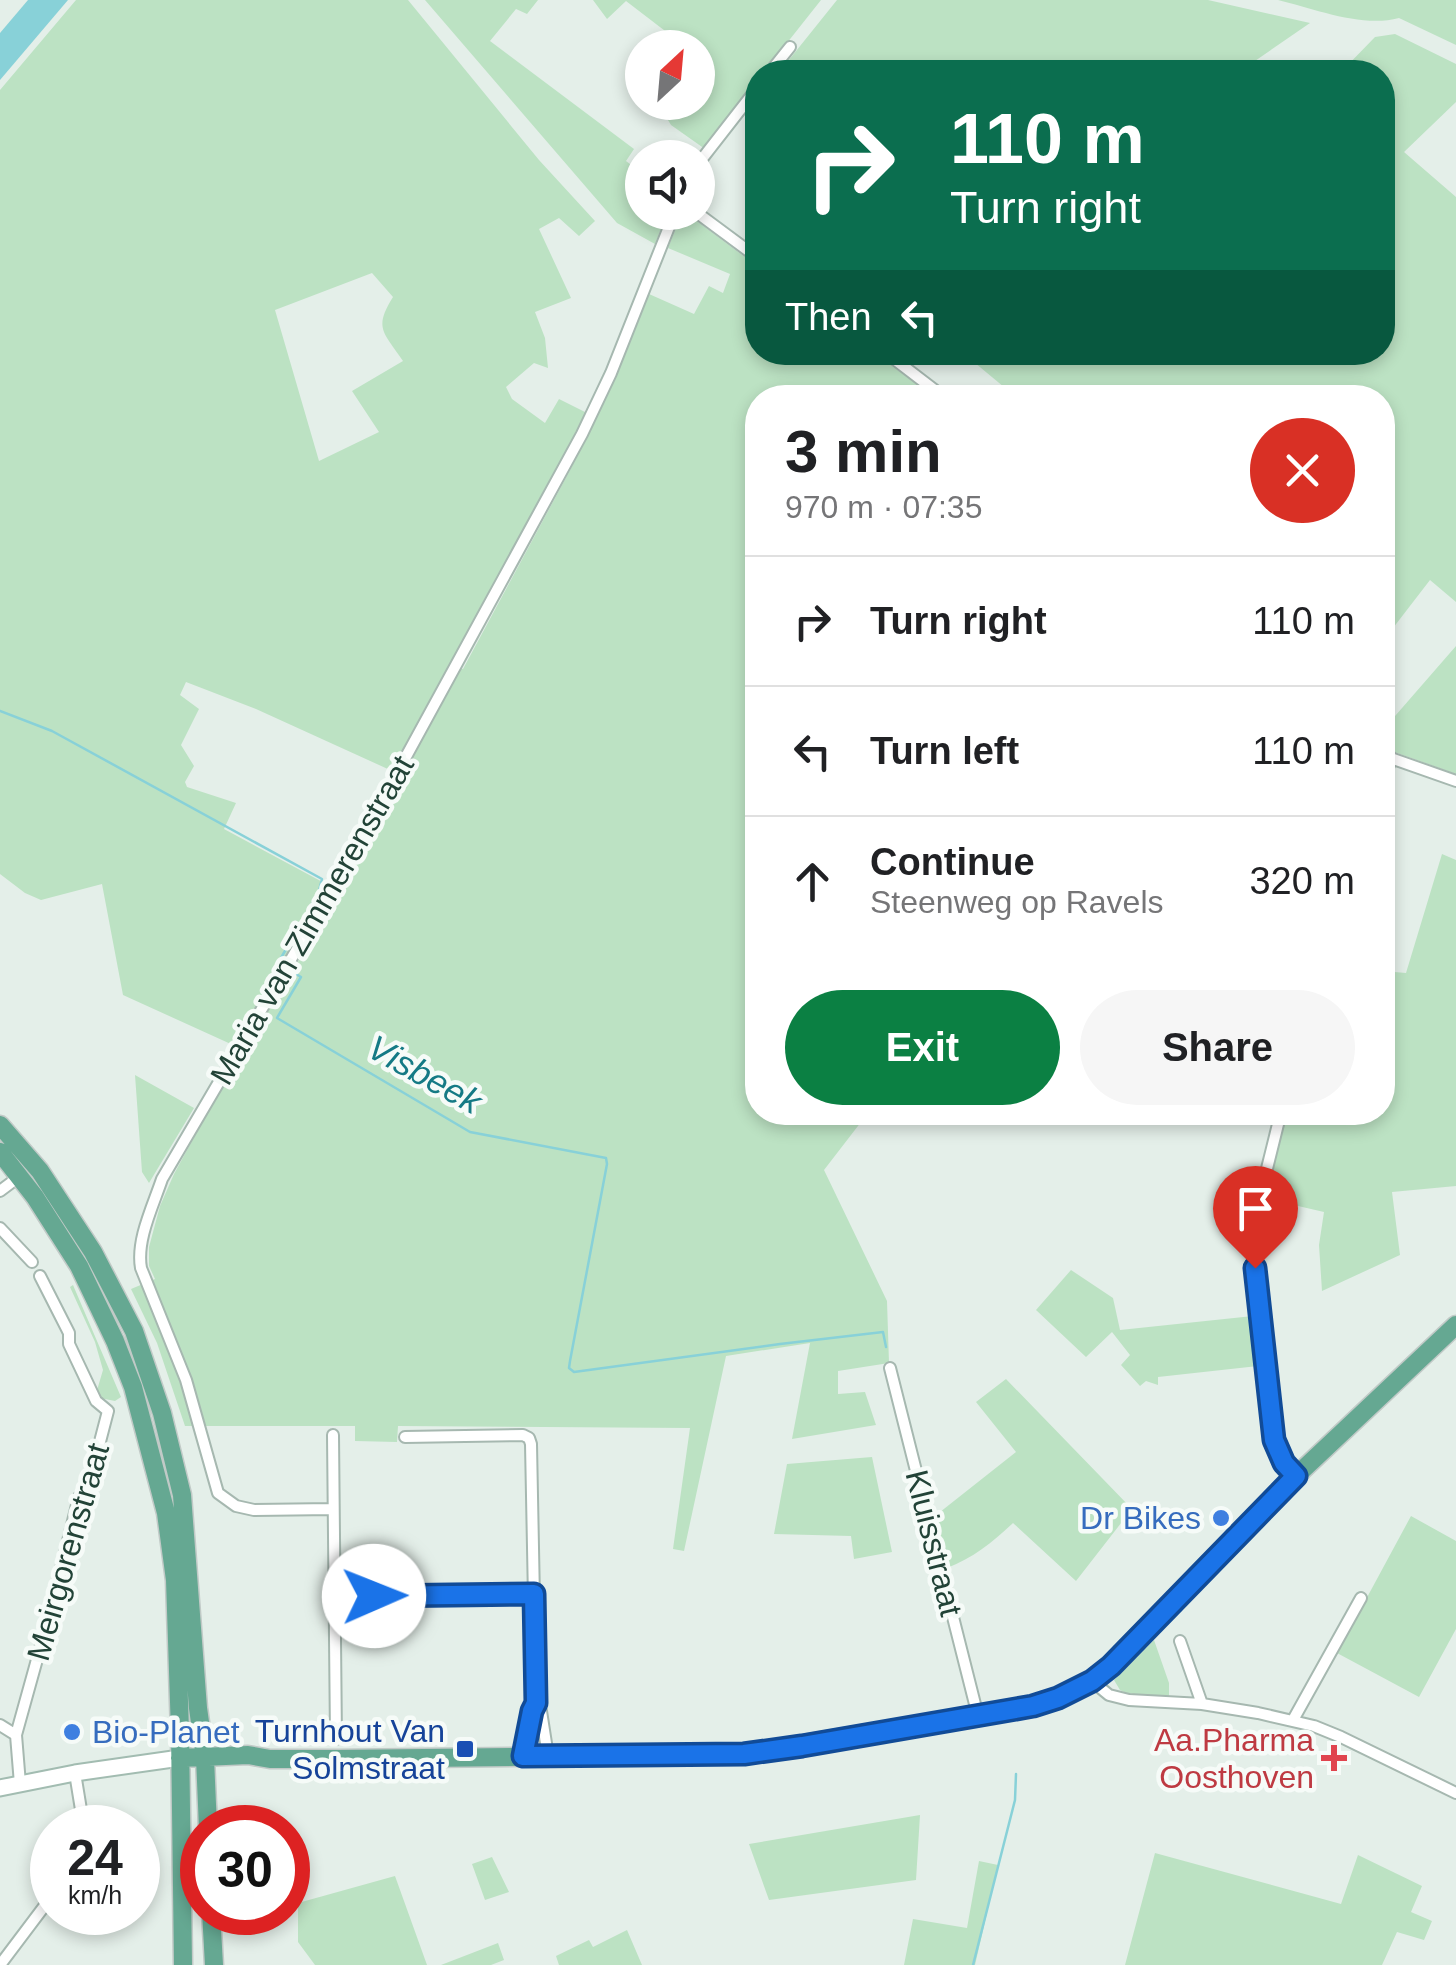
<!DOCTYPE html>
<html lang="en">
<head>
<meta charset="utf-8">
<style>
	:root { --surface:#fff; --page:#f6f6f6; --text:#202124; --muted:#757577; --line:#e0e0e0; --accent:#0b8043 }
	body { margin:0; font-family:Arial,sans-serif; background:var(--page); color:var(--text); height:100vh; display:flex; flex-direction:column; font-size:38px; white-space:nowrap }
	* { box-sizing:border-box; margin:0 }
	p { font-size:32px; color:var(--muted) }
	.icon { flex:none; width:55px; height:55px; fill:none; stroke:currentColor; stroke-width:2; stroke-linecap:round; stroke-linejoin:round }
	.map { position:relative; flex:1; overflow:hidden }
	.side { position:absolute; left:745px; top:385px; width:650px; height:740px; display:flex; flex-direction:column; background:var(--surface); border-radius:40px; box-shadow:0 5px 15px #0003 }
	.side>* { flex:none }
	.top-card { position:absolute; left:745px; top:60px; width:650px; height:305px; border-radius:40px; box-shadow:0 5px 15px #0003; background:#0b6e4f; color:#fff; overflow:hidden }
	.needle { width:65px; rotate:26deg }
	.controls { position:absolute; left:625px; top:30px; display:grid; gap:20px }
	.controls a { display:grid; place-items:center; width:90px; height:90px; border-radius:50%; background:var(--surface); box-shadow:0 5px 15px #0003; font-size:50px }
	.speed { position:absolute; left:30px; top:1805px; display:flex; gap:20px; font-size:50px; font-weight:700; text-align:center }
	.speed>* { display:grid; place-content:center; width:130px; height:130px; border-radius:50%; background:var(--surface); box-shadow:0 5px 15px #0003; line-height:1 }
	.speed small { font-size:25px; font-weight:400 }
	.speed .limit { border:15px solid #d22; background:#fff; color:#111 }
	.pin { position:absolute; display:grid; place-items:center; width:85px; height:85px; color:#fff; margin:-102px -42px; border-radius:50% 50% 50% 0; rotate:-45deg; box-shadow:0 0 10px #0007 }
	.pin .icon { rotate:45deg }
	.me { position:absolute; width:110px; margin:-55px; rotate:89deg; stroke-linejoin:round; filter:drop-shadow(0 0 8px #0008) }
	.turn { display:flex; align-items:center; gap:35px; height:210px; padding:0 40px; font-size:45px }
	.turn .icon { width:130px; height:130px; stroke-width:2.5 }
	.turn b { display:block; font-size:70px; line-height:85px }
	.then { display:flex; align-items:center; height:95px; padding:0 40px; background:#0003; gap:20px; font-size:38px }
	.round { display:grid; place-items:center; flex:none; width:105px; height:105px; border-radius:52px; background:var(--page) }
	.summary { display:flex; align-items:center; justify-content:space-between; height:170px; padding:0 40px }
	h1 { font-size:60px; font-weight:600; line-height:75px }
	.action { display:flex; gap:20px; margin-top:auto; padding:20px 40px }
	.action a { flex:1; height:115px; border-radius:60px; background:var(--accent); color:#fff; font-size:40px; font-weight:600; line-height:115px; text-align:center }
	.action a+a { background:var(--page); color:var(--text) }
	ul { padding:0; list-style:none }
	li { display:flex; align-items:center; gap:30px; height:130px; padding:0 40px; border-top:2px solid var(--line) }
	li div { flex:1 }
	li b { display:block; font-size:38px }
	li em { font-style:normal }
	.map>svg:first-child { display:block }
	.green { fill:#bce2c3; fill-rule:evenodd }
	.water { fill:#88d1d8 }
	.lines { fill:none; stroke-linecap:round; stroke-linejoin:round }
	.stream { stroke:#88d1d8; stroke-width:2.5 }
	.street-casing { stroke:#a6b8b0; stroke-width:14 }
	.secondary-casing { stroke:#a2bcb1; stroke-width:19 }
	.primary-casing { stroke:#c1cac7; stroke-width:21 }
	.street { stroke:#fff; stroke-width:10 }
	.secondary { stroke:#fff; stroke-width:15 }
	.primary { stroke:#65a892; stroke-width:18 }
	.route-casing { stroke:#114b97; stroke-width:25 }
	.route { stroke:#1a73e8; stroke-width:18 }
	.shop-dot { fill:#3f7fe0; stroke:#f6fbf8; stroke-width:4 }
	.transit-dot { fill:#1a4fb4; stroke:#f6fbf8; stroke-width:4 }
	.health-dot { fill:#e0444e; stroke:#f6fbf8; stroke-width:4 }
	.labels { text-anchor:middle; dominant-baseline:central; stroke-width:9; stroke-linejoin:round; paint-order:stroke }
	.street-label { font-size:32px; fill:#224337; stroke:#f6fbf8 }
	.shop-label { font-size:32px; fill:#366cbe; stroke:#f6fbf8; text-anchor:end }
	.transit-label { font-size:32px; fill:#164399; stroke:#f6fbf8; text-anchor:end }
	.health-label { font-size:32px; fill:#be3a42; stroke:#f6fbf8; text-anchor:end }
	.water-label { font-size:35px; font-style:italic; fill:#157a85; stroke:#f6fbf8 }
</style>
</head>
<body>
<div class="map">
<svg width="1456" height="1965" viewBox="0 0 1456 1965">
	<rect width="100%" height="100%" fill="#e4efe9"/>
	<path class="green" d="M76,0H408L539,160L595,221L579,236L559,218L539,229L571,298L535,312L545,338L548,368L534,363L506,387L512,399L545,423L559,399L587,413L451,665L463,669L568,474L610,390L649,294L694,314L709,286L723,293L730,274L668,248L682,213H686L757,266L758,352L874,353L935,397L758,398V1112L868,1113L824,1170L887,1301L889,1363L838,1371V1394L865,1392L876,1425L792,1439L810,1343L726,1356L684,1551L673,1549L690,1428L398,1426L397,1442L355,1441V1426H185L157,1343L131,1289L155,1279L149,1266V1247L160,1206L174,1174L211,1106L337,897L401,775L256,709L186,682L180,695L199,709L181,745L194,766L185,782L187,787L236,803L224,829L328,885L233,1045L123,995L102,884L41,900L25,893L0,874V90ZM372,273L393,297C373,329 384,332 403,361L352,391L379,432L319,461L275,310Z
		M425,0H538L527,14L516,9L490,41L634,149L626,161L642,173V212L667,213L655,244L617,223Z
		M593,0H821L764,72H758L757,81L705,149L671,125L663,112L671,103L698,102V69L704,61L698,56V48L686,47L626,1L607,19Z
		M837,0H1208L1310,23L1239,72L780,71Z
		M1278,0H1456V45L1399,18C1362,28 1315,9 1278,0Z
		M1395,34L1456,64V102L1404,152L1456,197V602L1430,580L1383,641L1382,398L1016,397L963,353L1382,352V72H1341L1375,37Z
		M1456,646V774L1383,748L1382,731Z
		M1442,854L1456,860V1186L1392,1192L1400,1255L1322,1291L1319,1245L1324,1212L1264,1198L1287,1113L1382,1112L1383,971L1406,973Z
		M135,1075L194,1108L149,1183L142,1172Z
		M1071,1270L1113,1298L1120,1330L1253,1316L1258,1366L1158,1377V1385L1146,1381L1140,1386L1121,1365L1130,1355L1112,1332L1086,1357L1036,1310Z
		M73,1285L121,1397L115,1401L95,1397L103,1370L95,1342L70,1287Z
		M1006,1379L1132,1509L1076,1581L1013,1523C993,1542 973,1558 947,1568L935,1516L1016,1452L976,1402Z
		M872,1457L892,1552L854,1559L851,1536L774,1534L787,1464Z
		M1411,1516L1456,1541V1629L1419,1697L1337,1653Z
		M1154,1640L1169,1683V1699L1126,1693L1120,1690L1114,1680Z
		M920,1815L916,1880L769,1900L749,1844Z
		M1155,1853L1341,1904L1358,1855L1422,1886L1411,1912L1432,1921L1424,1940L1397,1932L1382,1965H1125Z
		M492,1857L509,1892L485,1900L472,1864Z
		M979,1861L998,1865L975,1965H904L913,1919L967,1928Z
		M395,1876L427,1965H315L298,1942V1903Z
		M627,1930L642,1965H559L556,1956L589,1940L593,1947Z
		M498,1943L504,1960L491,1965H441Z"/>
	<path class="water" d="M28,0H68L0,80V33Z"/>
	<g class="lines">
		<path class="stream" d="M0,711L52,731L322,879L318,894L278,963L284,967
			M291,971L301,977L277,1018L470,1132L606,1158L607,1164L570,1361L569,1368L574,1372L780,1344L883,1332L886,1347
			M973,1965L1015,1800L1016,1774"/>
		<g class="street-casing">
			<path id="street" d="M770,72L790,47
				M698,164L758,87
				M696,212L758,258
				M885,352L945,398
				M1382,755L1456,781
				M1382,781L1392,758
				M1281,1112L1255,1217L1254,1244L1256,1292L1274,1440L1285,1463L1296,1476
				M0,1191L20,1176
				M0,1228L32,1262
				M890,1368L978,1716
				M333,1435L336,1739
				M405,1437L523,1435L529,1438L531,1444L536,1703L532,1711L523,1756
				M333,1509L254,1510L236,1506L218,1493L186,1380L141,1268C136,1240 153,1206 162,1179L354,852L582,434L611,373L675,212
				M334,1597L533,1594
				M1180,1641L1202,1704
				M1092,1681L1109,1695L1129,1700L1202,1704L1258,1713L1314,1726L1341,1737L1456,1793
				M536,1703L541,1711L548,1756
				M1293,1720L1361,1598
				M0,1725L16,1735
				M75,1773L84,1828
				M20,1784L16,1735L51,1609L79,1497L85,1499L108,1411L96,1401L69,1344V1333L40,1276
				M0,1965L52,1896"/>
		</g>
		<g class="secondary-casing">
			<path id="secondary" d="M0,1788L75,1773L180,1758"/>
		</g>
		<g class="primary-casing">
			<path id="primary" d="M0,1125L40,1171L93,1252L134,1331L162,1413L182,1495L198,1708L205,1758L208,1828
				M0,1152L35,1197L79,1266L115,1341L133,1387L166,1513L175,1580L180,1732L183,1965
				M180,1758L248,1755L270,1759H338L744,1754L1033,1706L1058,1697L1092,1681L1111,1666L1296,1476L1456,1325
				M211,1912L214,1965"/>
		</g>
		<use href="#street" class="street"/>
		<use href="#secondary" class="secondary"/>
		<use href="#primary" class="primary"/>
	</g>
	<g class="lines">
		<g class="route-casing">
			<path id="route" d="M374,1596L534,1594L536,1703L532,1711L523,1756L744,1754L802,1746L1033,1706L1058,1698L1092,1681L1111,1666L1296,1476L1284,1463L1274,1440L1255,1268"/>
		</g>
		<use href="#route" class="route"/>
	</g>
	<g class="shop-dot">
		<circle cx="1221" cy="1518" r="10"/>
		<circle cx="72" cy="1732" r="10"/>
	</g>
	<rect class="transit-dot" x="455" y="1739" width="20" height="20" rx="5"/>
	<path class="health-dot" d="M1329 1743h10v10h10v10h-10v10h-10v-10h-10v-10h10z"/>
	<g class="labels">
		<g class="street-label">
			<text transform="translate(312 920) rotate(-60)">Maria van Zimmerenstraat</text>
			<text transform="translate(934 1543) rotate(76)">Kluisstraat</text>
			<text transform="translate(68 1552) rotate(-74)">Meirgorenstraat</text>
		</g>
		<g class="shop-label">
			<text x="1201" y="1518">Dr Bikes</text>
			<text x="92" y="1732" text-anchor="start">Bio-Planet</text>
		</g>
		<g class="transit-label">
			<text x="445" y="1731">Turnhout Van<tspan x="445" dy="37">Solmstraat</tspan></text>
		</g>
		<g class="health-label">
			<text x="1314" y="1740">Aa.Pharma<tspan x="1314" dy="37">Oosthoven</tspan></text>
		</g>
		<g class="water-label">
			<text transform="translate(425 1074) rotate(29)">Visbeek</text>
		</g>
	</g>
</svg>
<div class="controls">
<a><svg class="needle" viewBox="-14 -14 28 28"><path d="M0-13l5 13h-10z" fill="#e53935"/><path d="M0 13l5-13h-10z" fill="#757577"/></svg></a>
<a><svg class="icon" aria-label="sound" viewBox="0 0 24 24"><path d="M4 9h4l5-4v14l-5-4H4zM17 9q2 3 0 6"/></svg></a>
</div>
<div class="speed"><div>24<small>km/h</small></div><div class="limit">30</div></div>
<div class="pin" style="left:1255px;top:1268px;background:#d93025"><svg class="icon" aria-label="arrive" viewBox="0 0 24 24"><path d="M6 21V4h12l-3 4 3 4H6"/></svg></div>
<svg class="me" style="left:374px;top:1596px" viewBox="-20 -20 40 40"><circle r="19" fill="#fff"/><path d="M0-13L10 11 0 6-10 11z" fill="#1a73e8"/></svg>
<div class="top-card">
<div class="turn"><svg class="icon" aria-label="right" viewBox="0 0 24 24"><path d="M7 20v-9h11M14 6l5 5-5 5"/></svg><div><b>110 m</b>Turn right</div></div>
<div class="then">Then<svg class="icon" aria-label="left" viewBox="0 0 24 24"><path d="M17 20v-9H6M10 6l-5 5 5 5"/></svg></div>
</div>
<section class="side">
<div class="summary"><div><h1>3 min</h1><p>970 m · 07:35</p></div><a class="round" style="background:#d93025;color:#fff"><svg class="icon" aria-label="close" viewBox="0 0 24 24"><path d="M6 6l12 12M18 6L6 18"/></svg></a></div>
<ul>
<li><svg class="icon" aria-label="right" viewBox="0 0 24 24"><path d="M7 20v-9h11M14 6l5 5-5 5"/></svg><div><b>Turn right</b></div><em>110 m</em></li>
<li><svg class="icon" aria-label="left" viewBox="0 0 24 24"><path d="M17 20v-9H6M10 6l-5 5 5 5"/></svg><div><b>Turn left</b></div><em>110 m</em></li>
<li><svg class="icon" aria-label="ahead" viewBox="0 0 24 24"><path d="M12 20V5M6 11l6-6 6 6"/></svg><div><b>Continue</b><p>Steenweg op Ravels</p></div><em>320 m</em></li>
</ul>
<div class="action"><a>Exit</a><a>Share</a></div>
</section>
</div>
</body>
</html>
